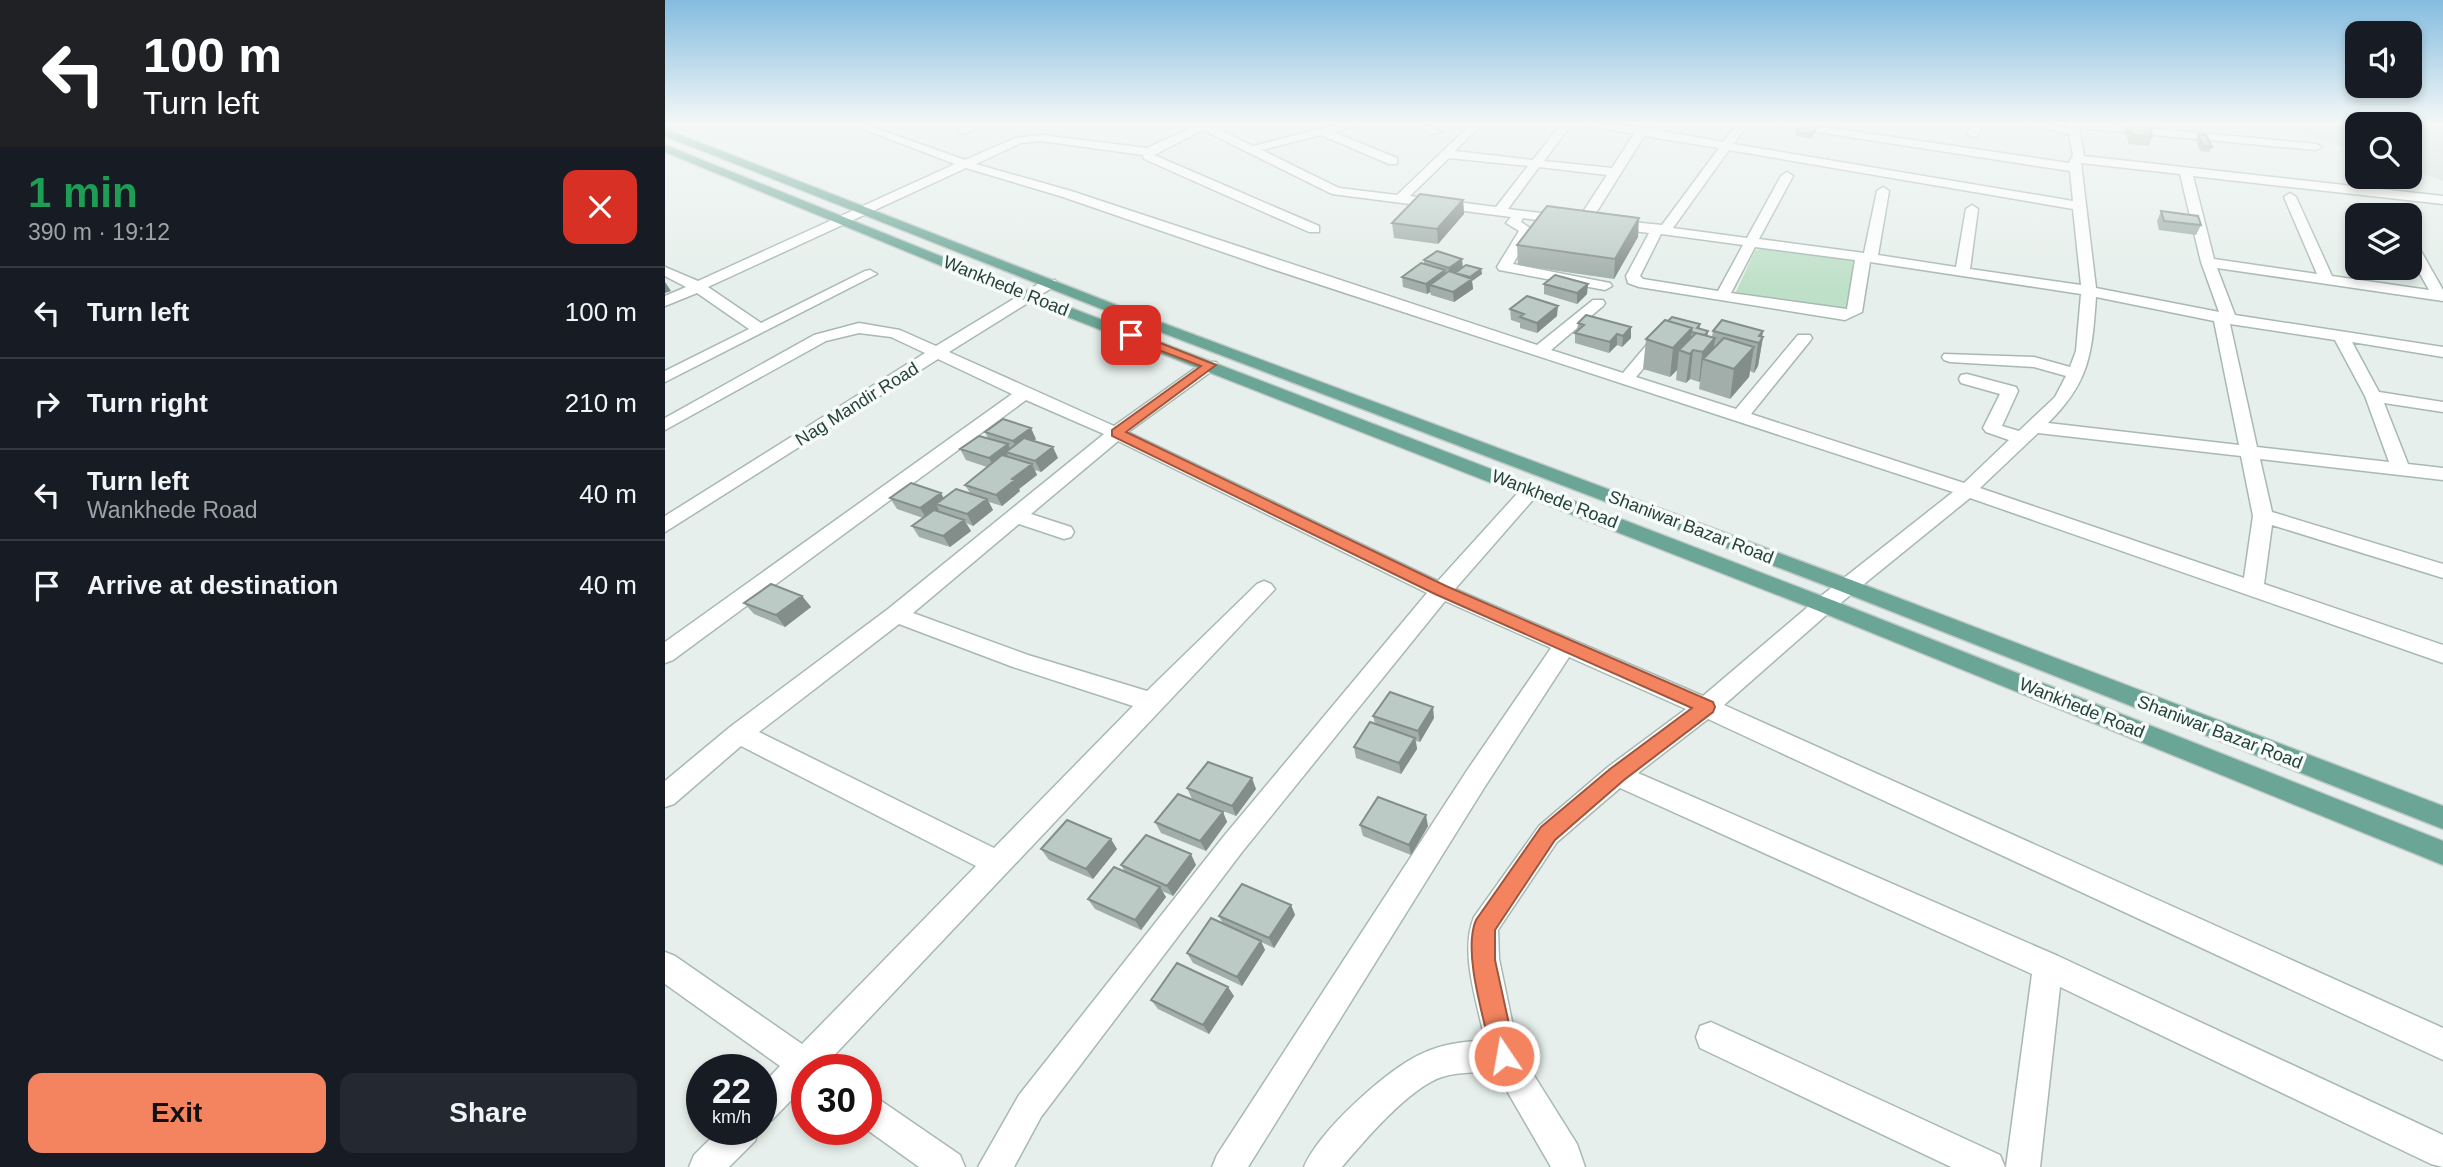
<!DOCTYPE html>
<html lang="en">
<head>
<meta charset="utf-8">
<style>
	:root { --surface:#171b24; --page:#242831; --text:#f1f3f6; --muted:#9ea1a6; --line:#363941; --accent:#f4845f }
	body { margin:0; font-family:Arial,sans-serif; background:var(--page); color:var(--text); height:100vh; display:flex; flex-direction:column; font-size:26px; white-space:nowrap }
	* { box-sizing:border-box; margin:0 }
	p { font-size:23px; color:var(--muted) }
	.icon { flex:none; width:38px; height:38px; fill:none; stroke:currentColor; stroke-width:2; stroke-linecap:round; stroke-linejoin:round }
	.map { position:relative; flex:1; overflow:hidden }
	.sheet { display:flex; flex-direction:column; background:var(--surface); width:665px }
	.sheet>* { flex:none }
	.banner { background:#202124; color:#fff; overflow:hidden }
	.controls { position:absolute; left:1680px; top:21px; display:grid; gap:14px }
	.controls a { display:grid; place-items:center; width:77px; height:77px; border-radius:14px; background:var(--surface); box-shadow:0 4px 10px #0003; font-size:35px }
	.speed { position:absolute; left:21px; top:1054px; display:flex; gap:14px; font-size:35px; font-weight:700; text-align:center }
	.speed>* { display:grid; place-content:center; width:91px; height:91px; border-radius:50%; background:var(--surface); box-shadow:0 4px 10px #0003; line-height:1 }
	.speed small { font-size:18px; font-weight:400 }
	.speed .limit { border:10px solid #d22; background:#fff; color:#111 }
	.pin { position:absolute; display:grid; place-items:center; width:60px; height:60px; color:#fff; margin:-30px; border-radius:14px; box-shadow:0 4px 10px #0006 }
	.me { position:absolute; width:77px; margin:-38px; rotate:348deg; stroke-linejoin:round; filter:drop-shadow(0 0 5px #0008) }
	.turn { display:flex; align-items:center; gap:24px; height:147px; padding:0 28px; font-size:32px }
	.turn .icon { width:91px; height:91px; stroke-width:2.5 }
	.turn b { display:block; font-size:49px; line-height:60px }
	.round { display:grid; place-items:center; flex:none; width:74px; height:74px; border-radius:14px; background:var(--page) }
	.overview { display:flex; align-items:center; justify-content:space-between; height:119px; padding:0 28px }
	h1 { font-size:42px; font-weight:700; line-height:52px; color:#1e9e55 }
	.button { display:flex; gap:14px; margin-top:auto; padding:14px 28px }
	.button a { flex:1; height:80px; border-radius:14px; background:var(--accent); color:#111; font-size:28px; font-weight:700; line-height:80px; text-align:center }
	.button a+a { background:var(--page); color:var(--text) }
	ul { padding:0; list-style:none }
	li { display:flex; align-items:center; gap:21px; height:91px; padding:0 28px; border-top:2px solid var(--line) }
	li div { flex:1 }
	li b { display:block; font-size:26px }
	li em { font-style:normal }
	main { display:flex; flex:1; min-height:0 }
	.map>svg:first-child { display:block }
	.built { fill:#d4dfda }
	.green { fill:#bfe0c8 }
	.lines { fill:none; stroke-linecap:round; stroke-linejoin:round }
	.minor-casing { stroke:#a8b8b2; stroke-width:3 }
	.major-casing { stroke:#c2cac8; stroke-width:3 }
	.minor { fill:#fff; fill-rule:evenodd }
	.major { fill:#6aa596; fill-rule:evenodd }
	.wall { fill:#a1aea9 }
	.shaded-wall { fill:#838d89 }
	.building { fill:#bbcac4; stroke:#838d89; stroke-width:2 }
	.route { fill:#f4845f; stroke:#9f563e; stroke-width:2 }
	.labels { text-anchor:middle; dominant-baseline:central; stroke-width:7; stroke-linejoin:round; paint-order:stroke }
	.street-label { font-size:18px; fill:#24423a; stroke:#f7fbf9 }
</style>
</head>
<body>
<main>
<section class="sheet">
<div class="banner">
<div class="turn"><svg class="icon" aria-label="left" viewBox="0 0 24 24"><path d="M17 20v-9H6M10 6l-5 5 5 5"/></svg><div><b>100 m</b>Turn left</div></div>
</div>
<div class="overview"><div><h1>1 min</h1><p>390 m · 19:12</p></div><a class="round" style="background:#d93025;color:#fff"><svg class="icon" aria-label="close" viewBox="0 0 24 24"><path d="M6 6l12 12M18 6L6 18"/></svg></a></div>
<ul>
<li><svg class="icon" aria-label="left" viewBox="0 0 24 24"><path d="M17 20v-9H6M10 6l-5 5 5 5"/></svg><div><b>Turn left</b></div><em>100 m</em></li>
<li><svg class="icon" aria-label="right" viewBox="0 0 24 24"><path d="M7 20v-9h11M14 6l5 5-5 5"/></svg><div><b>Turn right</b></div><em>210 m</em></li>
<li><svg class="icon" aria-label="left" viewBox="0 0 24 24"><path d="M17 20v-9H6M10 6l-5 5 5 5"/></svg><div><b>Turn left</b><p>Wankhede Road</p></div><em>40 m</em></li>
<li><svg class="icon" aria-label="arrive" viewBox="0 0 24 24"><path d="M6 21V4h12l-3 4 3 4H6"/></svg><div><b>Arrive at destination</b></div><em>40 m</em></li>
</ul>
<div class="button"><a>Exit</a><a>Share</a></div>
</section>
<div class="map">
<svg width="1778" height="1167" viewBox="0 0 1778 1167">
	<rect width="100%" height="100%" fill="#e6efeb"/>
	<path class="built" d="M1607,123H1778V181L1745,170V124H1692V152Z"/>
	<path class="green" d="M1101,247L1193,261L1183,310L1070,294L1090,251Z"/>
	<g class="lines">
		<g class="minor-casing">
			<path id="minor" d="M182,123H196L300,160L350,138L376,135L482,148L530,126L528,123H549L547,126L588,146L678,123H694L693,125L668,132L732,158V164H724L656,135L597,150L674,188L732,195L807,123H818L790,151L868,160L897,123H907L879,161L947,168L969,134L924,126L919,123L977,127L1058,142L1073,123H1083L1069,144L1408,201L1405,171L1113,126L1108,123H1132L1404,163L1408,155L1404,134L1352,123H1373L1402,128V123H1428L1651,144L1657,147L1651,150L1414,128L1419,156L1778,196V204L1528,176L1549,259L1652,274L1619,197L1625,193L1631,197L1667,276L1764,290L1745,256V240L1752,244L1778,290V301L1552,268L1570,315L1778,347V357L1687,342L1714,392L1778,402V412L1719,403L1743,464L1778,468V480L1595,459L1607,512L1778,564V578L1607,525L1599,584L1778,645V663L1305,498L1167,610L1059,705L1778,1028V1060L1043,719L973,773L1393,956L1778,1135V1167L1766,1164L1395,987L1375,1167H1341L1367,974L955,788L892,842L833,930L834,959L853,1050L912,1144L920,1167H886L831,1072C813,1072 794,1072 777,1077C745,1087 699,1141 677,1167H639C654,1131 722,1069 758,1053C778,1044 799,1041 820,1041C813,1004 794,953 809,917L874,826L943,767L1021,709L904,657L819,788L583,1167H547L552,1155L801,772L886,648L780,601L577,852L376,1117L349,1167H313L354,1095L559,836L762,593L453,441L366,514L406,527L409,532L406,537L399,539L354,524L248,613L363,655L482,691L592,584L599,581L606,584L610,589L160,1065L162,1069H142V1084L107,1120L96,1125V1086L115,1066L0,984V952L10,956L137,1044L311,866L76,746L9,804L0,807V781L65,727L223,609L439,434L361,400L8,660L0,663V642L347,394L273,359L0,532V516L260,353L226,337L194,333L161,341L0,430V418L149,335L194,323L235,330L271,346L380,280H390L392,283L390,286L284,352L449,426L539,362H551L553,365L551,368L463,432L773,581L859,486H873L875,490L873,494L790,589L1038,696L1151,600L1288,492L604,268L398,197L301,168L43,287L96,323L200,271L205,270L212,274L0,382V371L84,329L32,293L0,306V296L21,287L0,276V267L33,281L290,164ZM538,130L667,194L846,217L841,223L854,231L832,267L834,270L940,290L947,286L945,283L848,264L868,230L856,222L858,218L901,224L908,220L901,216L843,209L874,167L942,175L912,221L919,225L926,221L979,136L1054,148L997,225L947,220L940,224L947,228L984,233L961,276L963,283L974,287L1180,320L1197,312L1205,262L1416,294L1411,351L1405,367L1369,357L1279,354L1277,357L1279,360L1285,362L1369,367L1401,376L1390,397L1354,431L1337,426L1353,391L1351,387L1302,374L1296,375L1294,379L1296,383L1335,394L1318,428L1321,432L1344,440L1299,483L1086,414L1145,341L1147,338L1145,335H1133L1071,409L971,377L1002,341L1004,338L1002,335H990L958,373L886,350L938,306L940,303L938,300H928L872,345L406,191L311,164L356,143L376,141L478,155L479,159L644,232H654V226L489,155ZM1064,150L1408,209L1416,285L1305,269L1313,209L1307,205L1301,209L1291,267L1213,255L1224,191L1218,187L1212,191L1199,253L1094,239L1128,176L1122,172L1116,176L1082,238L1008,228ZM784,158L863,166L831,207L745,196ZM1416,163L1515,174L1536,262L1554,312L1431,288ZM996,234L1078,245L1053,291L978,279L975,276ZM1090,247L1190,260L1182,309L1066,293ZM1431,297L1549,321L1574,445L1383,423C1425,382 1427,353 1431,297ZM1565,324L1670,340L1700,396L1724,462L1592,447ZM1373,433L1576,456L1588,516L1579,578L1315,488ZM234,624L348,667L468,706L329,848L94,732Z
				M307,123H320L302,133H294V129Z
				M743,123H757L777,132L767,134Z
				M1309,123H1319L1312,136L1308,137L1302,134Z
				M1727,208L1732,209L1735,215H1723L1721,212Z
				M1046,1022L1335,1155L1340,1167H1286L1035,1048L1031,1037L1035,1026Z
				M201,1093L212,1098L295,1155L300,1167H254L201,1129Z
				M55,1129H94L90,1141L64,1167H24L29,1155Z"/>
		</g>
		<g class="major-casing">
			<path id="major" d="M0,129L487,319L1189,581L1778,806V829L1175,591L477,325L0,136Z
				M0,145L367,293L1167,600L1778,841V865L1151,610L357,299L0,152Z"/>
		</g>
		<use href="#minor" class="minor"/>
		<use href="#major" class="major"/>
	</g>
	<path class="wall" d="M1462,123H1474L1487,137L1484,146L1464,144L1459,130Z
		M1152,129L1146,139L1130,136L1131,132Z
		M1533,134L1547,147L1544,152L1535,151L1531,139Z
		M798,200L799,214L773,244L729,238L727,223Z
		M1496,211L1536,225L1531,235L1494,230L1492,221Z
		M973,237L949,279L853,265L852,245Z
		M759,260L798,267L816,269L817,274L807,281L808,289L789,302L766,295L765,292L762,294L738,287L737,277L759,264Z
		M879,284L922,294L912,304L879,294Z
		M845,309L892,316L872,333L855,328V323L846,320Z
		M1003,321L1035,324V329L1043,336L1047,337L1048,331H1098L1097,337H1098L1093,366L1089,373L1085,371L1084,377L1065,399L1034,389L1035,381L1034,382L1025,379L1021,383L1011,380L1012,370L1005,377L978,369L981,339Z
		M913,323L966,338L957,347L952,345L944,353L910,343V333L912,331Z
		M320,432L371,439L368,441L393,458L376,472L370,470L372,475L354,489L355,491L337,506L324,502L328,510L308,526L301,523L306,531L285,547L254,537L247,526L258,518L232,509L225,498H279L305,493L300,485L322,467L301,460L295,449L323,438Z
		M137,596L146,607L120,627L89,614L79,603Z
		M708,716L769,718L755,742L751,741L752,749L736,774L691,758L689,747L710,724Z
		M522,788L591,789L571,816L527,799Z
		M558,812L562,822L541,851L496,833L490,822Z
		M695,825L763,826L746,855L698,836Z
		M376,849H452L428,879L384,860Z
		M456,865H531L508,896L497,891L501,897L476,930L430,909L423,899L460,872Z
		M626,905L630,915L609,948L596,942L600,950L577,986L528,963L522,953L558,924L554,916Z
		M569,996L544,1034L493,1009L486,1000Z"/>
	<path class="shaded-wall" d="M798,200L799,214L773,244L772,229Z
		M974,218L973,237L949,279L950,259Z
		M797,259L798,269L785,278L784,268Z
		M816,269L817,274L807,281L808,289L789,302L788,292Z
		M780,270L781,280L765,285V292L762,294L761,284Z
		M0,282L6,291L0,293Z
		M923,284L922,294L912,304V293Z
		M893,306L892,316L872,333V323Z
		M966,327V338L957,347L958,336Z
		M1027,328L1024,353L1014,350L1012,370L1005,377L1008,348Z
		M1043,331L1041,349L1050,338L1047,362L1038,359L1035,381L1034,382L1039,336Z
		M1098,331L1096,340L1098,337L1093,366L1089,373L1094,336Z
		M952,334V345L944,353L945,342Z
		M1089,347L1084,377L1065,399L1069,369Z
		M1028,350L1025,379L1021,383L1025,354Z
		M366,428L371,439L353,452L348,441Z
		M343,444L347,454L341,452L344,458L330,469L324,458Z
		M388,447L393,458L376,472L370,461Z
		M367,464L372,475L354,489L355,491L337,506L331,495L347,479Z
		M276,493L282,504H271L274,510L262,519L255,508Z
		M322,499L328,510L308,526L302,514Z
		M299,520L306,531L285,547L278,536Z
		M137,596L146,607L120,627L111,615Z
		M768,707L769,718L755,742L753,731Z
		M750,738L752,749L736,774L734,763Z
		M587,778L591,789L571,816L567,806Z
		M558,812L562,822L541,851L535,841Z
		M761,815L763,826L746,855L744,845Z
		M446,839L452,849L428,879L421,869Z
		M526,854L531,865L508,896L502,886Z
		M495,887L501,897L476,930L470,920Z
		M626,905L630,915L609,948L604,938Z
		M596,941L600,950L577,986L572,977Z
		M563,987L569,996L544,1034L538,1025Z"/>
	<path class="building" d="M1137,123L1153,125L1147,134L1131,132Z
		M1463,123L1485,124L1487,137L1467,135Z
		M1533,134L1541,135L1547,147L1538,146Z
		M755,194L798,200L772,229L727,223Z
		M882,206L974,218L950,259L852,245Z
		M1496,211L1533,216L1536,225L1499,221Z
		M772,251L797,259L784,268L759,260Z
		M756,263L780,270L761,284L737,277Z
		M801,265L816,269L805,277L790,273Z
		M784,271L807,279L788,292L765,285Z
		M890,275L923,284L912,293L879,284Z
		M862,296L893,306L872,323L855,317L859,314L845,309Z
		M921,315L966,327L958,336L952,334L945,342L910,333L919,325L913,323Z
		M1007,317L1035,324L1032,328L1043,331L1040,335L1026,332L1027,328L1003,321Z
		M1000,320L1027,328L1008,348L981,339Z
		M1057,320L1098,331L1094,336L1098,337L1094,343L1048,331Z
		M1031,333L1050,338L1038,352L1028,350L1025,354L1014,350Z
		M1059,338L1089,347L1069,369L1038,359Z
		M338,419L366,428L348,441L320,432Z
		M314,436L343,444L324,458L295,449Z
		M359,438L388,447L370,461L341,452Z
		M337,455L367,464L347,479L350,480L331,495L300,485Z
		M246,483L276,493L255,508L225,498Z
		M291,489L322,499L302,514L271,504Z
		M269,510L299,520L278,536L247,526Z
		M106,584L137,596L111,615L79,603Z
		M725,692L768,707L753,731L708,716Z
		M705,722L750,738L734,763L689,747Z
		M543,762L587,778L567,806L522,788Z
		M513,794L558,812L535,841L490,822Z
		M713,797L761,815L744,845L695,825Z
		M402,820L446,839L421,869L376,849Z
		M481,835L526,854L502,886L456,865Z
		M449,867L495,887L470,920L423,899Z
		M577,884L626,905L604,938L554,916Z
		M546,918L596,941L572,977L522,953Z
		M512,963L563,987L538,1025L486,1000Z"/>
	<linearGradient id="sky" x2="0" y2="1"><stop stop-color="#84bce0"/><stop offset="0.43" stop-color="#f4f8f6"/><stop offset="1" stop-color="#f4f8f6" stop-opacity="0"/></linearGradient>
	<rect width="1778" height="286" fill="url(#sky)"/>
	<path class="route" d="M462,333H470L551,365L461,432L781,586L1048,702L1050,707L1048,712L959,780L890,840L830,930V960L851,1056L847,1064L839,1067L831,1064L827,1056C820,1021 797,952 811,920L876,827L945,769L1027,708L770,594L447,436V430L536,366L462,338Z"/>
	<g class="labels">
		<g class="street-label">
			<text transform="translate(341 286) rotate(22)">Wankhede Road</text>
			<text transform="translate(192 404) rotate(-32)">Nag Mandir Road</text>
			<text transform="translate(890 499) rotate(21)">Wankhede Road</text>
			<text transform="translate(1026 527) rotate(21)">Shaniwar Bazar Road</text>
			<text transform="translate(1417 708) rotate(22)">Wankhede Road</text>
			<text transform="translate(1555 732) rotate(21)">Shaniwar Bazar Road</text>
		</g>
	</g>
</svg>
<div class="controls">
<a><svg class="icon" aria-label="sound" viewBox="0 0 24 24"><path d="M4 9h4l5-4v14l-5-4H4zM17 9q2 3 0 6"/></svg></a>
<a><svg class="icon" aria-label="search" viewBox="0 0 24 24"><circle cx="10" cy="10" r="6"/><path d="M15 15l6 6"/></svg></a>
<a><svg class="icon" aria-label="layers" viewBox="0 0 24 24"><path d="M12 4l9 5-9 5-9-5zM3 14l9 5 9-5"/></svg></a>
</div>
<div class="speed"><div>22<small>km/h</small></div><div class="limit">30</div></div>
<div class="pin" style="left:466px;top:335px;background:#d93025"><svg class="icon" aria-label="arrive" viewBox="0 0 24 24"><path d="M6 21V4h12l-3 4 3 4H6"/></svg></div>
<svg class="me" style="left:839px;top:1056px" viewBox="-20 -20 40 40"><circle r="17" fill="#f4845f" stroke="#fff" stroke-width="3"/><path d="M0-11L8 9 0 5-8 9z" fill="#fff"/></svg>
</div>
</main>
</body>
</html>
